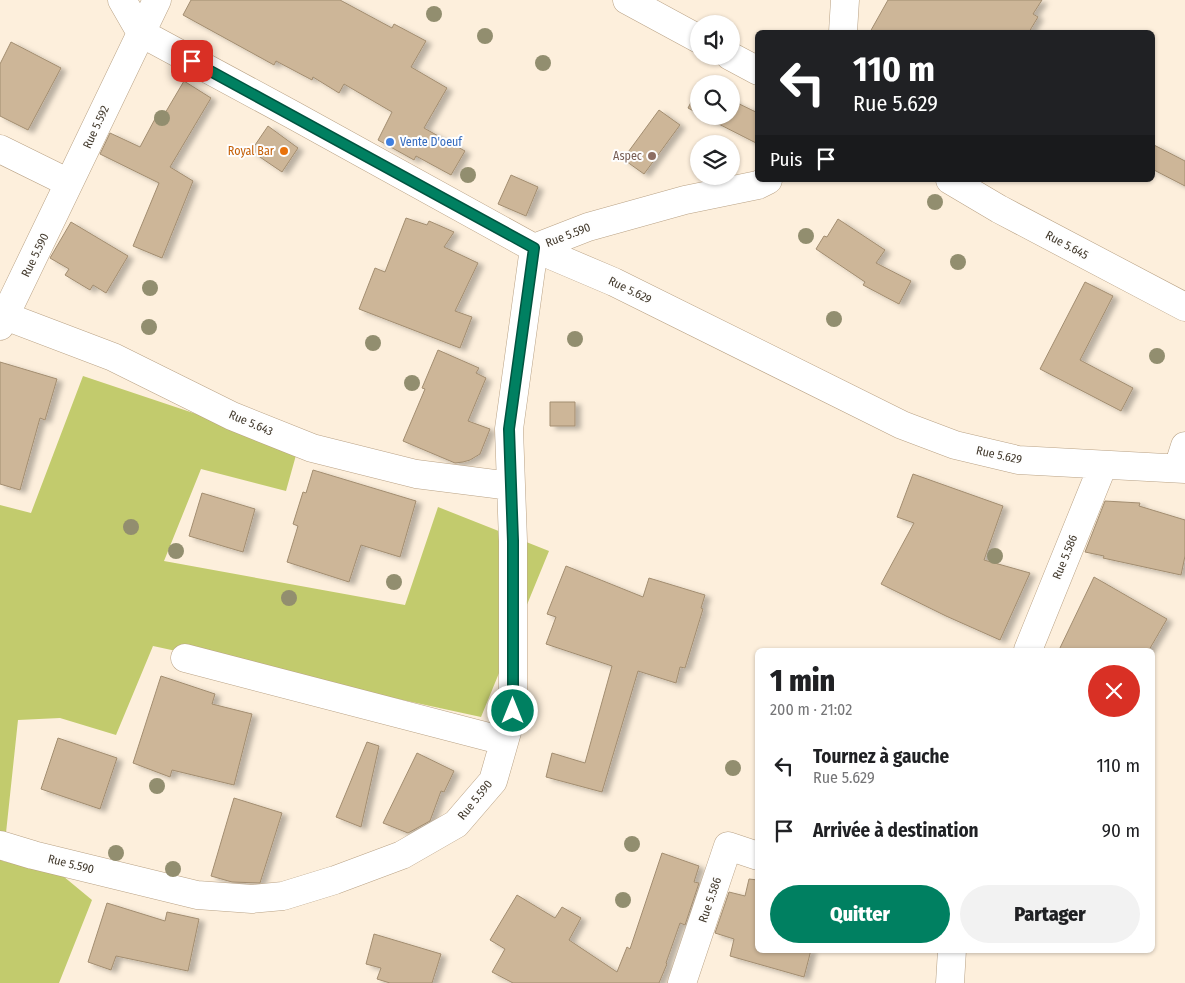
<!DOCTYPE html>
<html lang="fr">
<head>
<meta charset="utf-8">
<style>
	:root { --surface:#fff; --page:#f2f2f2; --text:#202124; --muted:#757577; --accent:#008061 }
	body { margin:0; font-family:"Fira Sans Condensed",sans-serif; background:var(--page); color:var(--text); height:100vh; display:flex; flex-direction:column; font-size:19px; white-space:nowrap }
	* { box-sizing:border-box; margin:0 }
	p { font-size:16px; color:var(--muted) }
	.icon { flex:none; width:28px; height:28px; fill:none; stroke:currentColor; stroke-width:2; stroke-linecap:round; stroke-linejoin:round }
	.map { position:relative; flex:1; overflow:hidden }
	.drawer { position:absolute; left:755px; top:648px; width:400px; height:305px; display:flex; flex-direction:column; background:var(--surface); border-radius:8px; box-shadow:0 1px 4px #0004 }
	.drawer>* { flex:none }
	.guide { position:absolute; left:755px; top:30px; width:400px; height:152px; border-radius:8px; box-shadow:0 1px 4px #0004; background:#202124; color:#fff; overflow:hidden }
	.tools { position:absolute; left:690px; top:15px; display:grid; gap:10px }
	.tools a { display:grid; place-items:center; width:50px; height:50px; border-radius:50%; background:var(--surface); box-shadow:0 1px 4px #0004; font-size:25px }
	.pin { position:absolute; display:grid; place-items:center; width:42px; height:42px; color:#fff; margin:-21px; border-radius:10px; box-shadow:0 2px 8px #0006 }
	.me { position:absolute; width:55px; margin:-28px; rotate:0deg; stroke-linejoin:round; filter:drop-shadow(0 0 4px #0008) }
	.turn { display:flex; align-items:center; gap:18px; height:105px; padding:0 15px; font-size:22px }
	.turn .icon { width:65px; height:65px; stroke-width:2.5 }
	.turn b { display:block; font-size:35px; line-height:42px }
	.then { display:flex; align-items:center; height:48px; padding:0 15px; background:#0003; gap:10px; font-size:19px }
	.round { display:grid; place-items:center; flex:none; width:52px; height:52px; border-radius:26px; background:var(--page) }
	.overview { display:flex; align-items:center; justify-content:space-between; height:85px; padding:0 15px }
	h1 { font-size:30px; font-weight:800; line-height:38px }
	.button { display:flex; gap:10px; margin-top:auto; padding:10px 15px }
	.button a { flex:1; height:58px; border-radius:30px; background:var(--accent); color:#fff; font-size:20px; font-weight:800; line-height:58px; text-align:center }
	.button a+a { background:var(--page); color:var(--text) }
	ul { padding:0; list-style:none }
	li { display:flex; align-items:center; gap:15px; height:65px; padding:0 15px }
	li div { flex:1 }
	li b { display:block; font-size:19px }
	li em { font-style:normal }
	.map>svg:first-child { display:block }
	.green { fill:#c2cb6d }
	.building { fill:#cdb698; stroke:#a28d70; filter:url(#shadow) }
	.lines { fill:none; stroke-linecap:round; stroke-linejoin:round }
	.minor-casing { stroke:#b9a285; stroke-width:29 }
	.minor { stroke:#fff; stroke-width:28 }
	.tree { fill:#928e6f }
	.route-casing { stroke:#00533f; stroke-width:12 }
	.route { stroke:#008061; stroke-width:9 }
	.shop-dot { fill:#3f7fe0; stroke:#fefefe; stroke-width:2 }
	.food-dot { fill:#e8710a; stroke:#fefefe; stroke-width:2 }
	.education-dot { fill:#8d6e63; stroke:#fefefe; stroke-width:2 }
	.labels { text-anchor:middle; dominant-baseline:central; stroke-width:4; stroke-linejoin:round; paint-order:stroke }
	.street-label { font-size:12px; fill:#433a2d; stroke:#fefefe }
	.shop-label { font-size:12px; fill:#366cbe; stroke:#fefefe; text-anchor:start }
	.food-label { font-size:12px; fill:#c56008; stroke:#fefefe; text-anchor:end }
	.education-label { font-size:12px; fill:#785e54; stroke:#fefefe; text-anchor:end }
</style>
</head>
<body>
<div class="map">
<svg width="1185" height="983" viewBox="0 0 1185 983">
	<defs>
		<filter id="shadow"><feDropShadow dx="5.5" dy="3" stdDeviation="2.5" flood-color="#0004"/></filter>
	</defs>
	<rect width="100%" height="100%" fill="#fdefdc"/>
	<path class="green" d="M83,376L298,448L286,491L201,469L164,561L405,605L438,507L549,551L481,717L153,646L116,735L60,718L18,720L3,861L63,876L92,900L59,983H0V505L31,513Z"/>
	<path class="building" d="M191,0H340L392,28L394,24L426,41L411,67L447,88L424,128L465,151L451,175L416,156L414,160L378,140L392,112L344,84L339,93L313,77L312,80L276,61L274,65L183,15Z
		M888,0H1042L1033,14L1038,17L1029,32H870Z
		M11,42L61,68L28,130L0,116V64Z
		M184,81L211,98L170,167L193,181L162,258L133,246L159,183L100,154L110,133L140,147L156,117L161,120Z
		M699,87V114L688,108Z
		M731,100L758,113V144L703,116H731Z
		M659,110L680,125L644,174L623,159Z
		M268,126L298,148L282,172L251,151Z
		M1152,144L1185,161V186L1152,169Z
		M511,175L538,187L526,216L498,204Z
		M406,218L427,225L429,221L454,232L444,247L478,263L455,311L472,317L460,348L359,309L375,268L385,272Z
		M838,219L885,250L876,263L911,281L899,304L863,285L865,282L816,249L824,236L827,237Z
		M71,222L128,256L106,293L93,285L90,290L65,275L69,269L50,258Z
		M1085,282L1113,296L1080,360L1133,388L1121,411L1040,369Z
		M438,350L479,368L476,373L486,378L468,421L490,429L480,454L470,460L463,462L455,463L403,441L425,389L422,388Z
		M0,362L57,379L45,420L40,418L20,490L0,484Z
		M550,402H575V426H550Z
		M313,470L416,501L400,557L361,545L349,582L287,562L298,526L293,524L303,492L306,493Z
		M913,474L1003,506L984,560L1030,573L1000,640L946,616L881,584L914,523L897,517Z
		M202,493L255,509L243,552L189,536Z
		M1105,501L1140,503L1139,506L1185,520V556L1181,575L1103,558L1104,556L1085,552Z
		M566,566L643,597L649,578L705,595L701,608L703,609L685,668L680,667L676,683L638,671L602,792L546,777L552,753L585,763L612,666L546,644L556,617L547,614Z
		M1094,577L1167,619L1149,650H1059Z
		M161,676L215,694L212,704L252,714L234,785L172,770L170,777L133,763Z
		M58,738L117,758L100,809L41,789Z
		M367,742L379,746L361,827L336,817Z
		M417,753L454,771L444,792L441,791L430,821L408,833L383,823Z
		M234,798L282,813L260,883L232,882L211,876Z
		M662,853L699,866L694,882L699,883L685,925L680,923L666,963L667,964L659,983H513L492,972L505,949L490,940L517,895L555,918L562,907L581,918L569,940L617,972L627,947L630,949Z
		M749,879L758,880V950H811L804,977L730,956L734,939L715,933L729,892L745,896Z
		M107,903L165,921L167,912L199,919L188,971L116,956L111,970L88,962Z
		M374,934L441,954L432,983H390L377,979L381,968L366,964Z"/>
	<g class="lines">
		<g class="minor-casing">
			<path id="minor" d="M122,0L141,33L293,115L534,248L614,282L902,425L955,445L1018,460L1185,469
				M627,0L699,39
				M843,32L845,0
				M730,56L758,71
				M0,149L69,183L157,0
				M950,180L999,209L1185,307
				M5,316L113,357L232,416L312,448L416,474L511,486
				M0,326L69,183
				M1178,468L1185,446
				M1028,650L1103,465
				M185,658L504,741
				M0,845L33,855L197,895L252,899L283,896L335,880L402,855L456,824L493,781L513,711V541L509,429L534,248L588,227L685,200L758,185L768,180
				M682,983L728,846L758,856
				M950,983L952,950"/>
		</g>
		<use href="#minor" class="minor"/>
	</g>
	<g class="tree">
		<circle cx="434" cy="14" r="8"/>
		<circle cx="485" cy="36" r="8"/>
		<circle cx="543" cy="63" r="8"/>
		<circle cx="162" cy="118" r="8"/>
		<circle cx="468" cy="175" r="8"/>
		<circle cx="935" cy="202" r="8"/>
		<circle cx="806" cy="236" r="8"/>
		<circle cx="958" cy="262" r="8"/>
		<circle cx="150" cy="288" r="8"/>
		<circle cx="834" cy="319" r="8"/>
		<circle cx="149" cy="327" r="8"/>
		<circle cx="575" cy="339" r="8"/>
		<circle cx="373" cy="343" r="8"/>
		<circle cx="1157" cy="356" r="8"/>
		<circle cx="412" cy="383" r="8"/>
		<circle cx="131" cy="527" r="8"/>
		<circle cx="176" cy="551" r="8"/>
		<circle cx="995" cy="556" r="8"/>
		<circle cx="394" cy="582" r="8"/>
		<circle cx="289" cy="598" r="8"/>
		<circle cx="733" cy="768" r="8"/>
		<circle cx="157" cy="786" r="8"/>
		<circle cx="632" cy="844" r="8"/>
		<circle cx="116" cy="853" r="8"/>
		<circle cx="173" cy="869" r="8"/>
		<circle cx="623" cy="900" r="8"/>
	</g>
	<g class="lines">
		<g class="route-casing">
			<path id="route" d="M192,61L534,248L509,429L513,541V711"/>
		</g>
		<use href="#route" class="route"/>
	</g>
	<circle class="shop-dot" cx="390" cy="142" r="5"/>
	<circle class="food-dot" cx="284" cy="151" r="5"/>
	<circle class="education-dot" cx="652" cy="156" r="5"/>
	<g class="labels">
		<g class="street-label">
			<text transform="translate(96 127) rotate(-65)">Rue 5.592</text>
			<text transform="translate(568 235) rotate(-21)">Rue 5.590</text>
			<text transform="translate(1067 245) rotate(28)">Rue 5.645</text>
			<text transform="translate(35 255) rotate(-64)">Rue 5.590</text>
			<text transform="translate(630 290) rotate(26)">Rue 5.629</text>
			<text transform="translate(251 423) rotate(23)">Rue 5.643</text>
			<text transform="translate(999 455) rotate(12)">Rue 5.629</text>
			<text transform="translate(1065 557) rotate(-68)">Rue 5.586</text>
			<text transform="translate(475 800) rotate(-51)">Rue 5.590</text>
			<text transform="translate(71 864) rotate(14)">Rue 5.590</text>
			<text transform="translate(710 900) rotate(-71)">Rue 5.586</text>
		</g>
		<g class="shop-label">
			<text x="400" y="142">Vente D'oeuf</text>
		</g>
		<g class="food-label">
			<text x="274" y="151">Royal Bar</text>
		</g>
		<g class="education-label">
			<text x="642" y="156">Aspec</text>
		</g>
	</g>
</svg>
<div class="tools">
<a><svg class="icon" aria-label="sound" viewBox="0 0 24 24"><path d="M4 9h4l5-4v14l-5-4H4zM17 9q2 3 0 6"/></svg></a>
<a><svg class="icon" aria-label="search" viewBox="0 0 24 24"><circle cx="10" cy="10" r="6"/><path d="M15 15l6 6"/></svg></a>
<a><svg class="icon" aria-label="layers" viewBox="0 0 24 24"><path d="M12 4l9 5-9 5-9-5zM3 14l9 5 9-5"/></svg></a>
</div>
<div class="pin" style="left:192px;top:61px;background:#d93025"><svg class="icon" aria-label="arrive" viewBox="0 0 24 24"><path d="M6 21V4h12l-3 4 3 4H6"/></svg></div>
<svg class="me" style="left:513px;top:711px" viewBox="-20 -20 40 40"><circle r="17" fill="#008061" stroke="#fff" stroke-width="3"/><path d="M0-11L8 9 0 5-8 9z" fill="#fff"/></svg>
<div class="guide">
<div class="turn"><svg class="icon" aria-label="left" viewBox="0 0 24 24"><path d="M17 20v-9H6M10 6l-5 5 5 5"/></svg><div><b>110 m</b>Rue 5.629</div></div>
<div class="then">Puis<svg class="icon" aria-label="arrive" viewBox="0 0 24 24"><path d="M6 21V4h12l-3 4 3 4H6"/></svg></div>
</div>
<section class="drawer">
<div class="overview"><div><h1>1 min</h1><p>200 m · 21:02</p></div><a class="round" style="background:#d93025;color:#fff"><svg class="icon" aria-label="close" viewBox="0 0 24 24"><path d="M6 6l12 12M18 6L6 18"/></svg></a></div>
<ul>
<li><svg class="icon" aria-label="left" viewBox="0 0 24 24"><path d="M17 20v-9H6M10 6l-5 5 5 5"/></svg><div><b>Tournez à gauche</b><p>Rue 5.629</p></div><em>110 m</em></li>
<li><svg class="icon" aria-label="arrive" viewBox="0 0 24 24"><path d="M6 21V4h12l-3 4 3 4H6"/></svg><div><b>Arrivée à destination</b></div><em>90 m</em></li>
</ul>
<div class="button"><a>Quitter</a><a>Partager</a></div>
</section>
</div>
</body>
</html>
